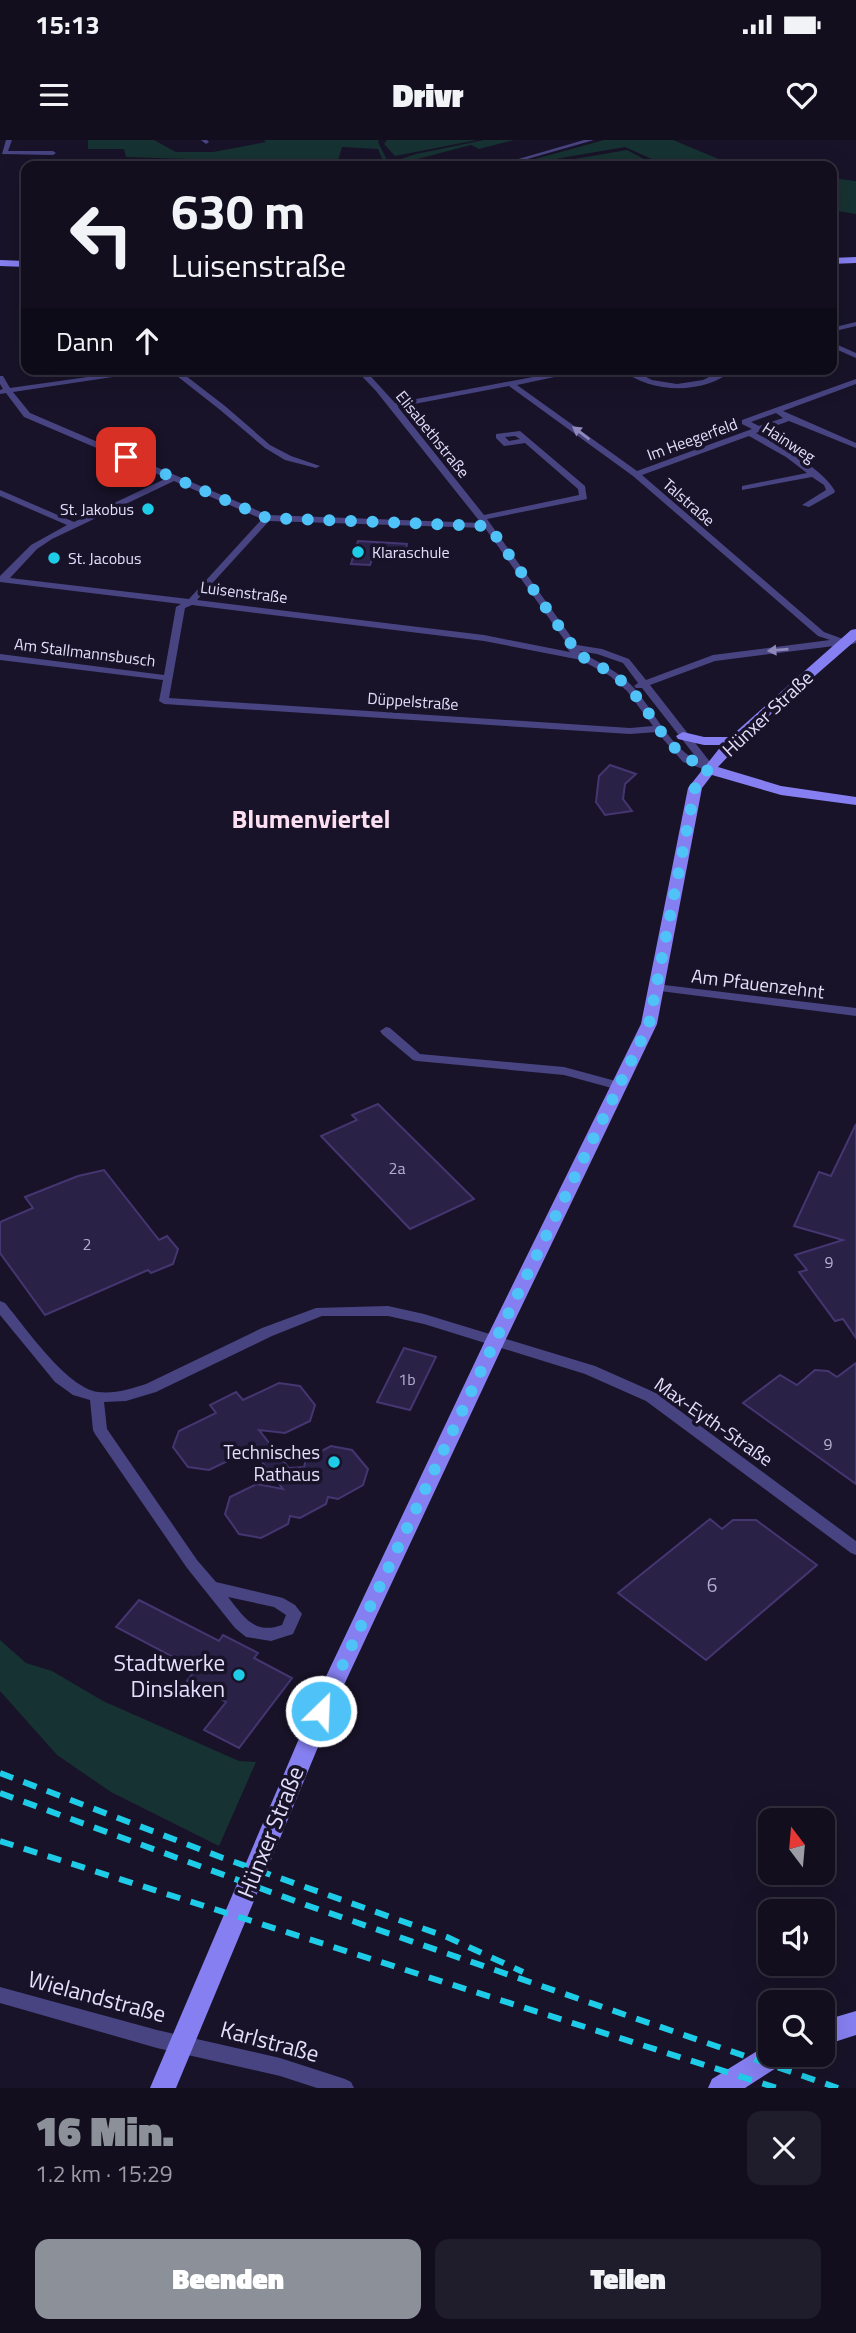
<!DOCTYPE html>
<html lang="de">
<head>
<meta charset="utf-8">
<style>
	:root { --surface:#120e1e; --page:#1f1c2b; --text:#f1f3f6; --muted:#9c9ca4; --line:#312e3c; --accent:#8c9099 }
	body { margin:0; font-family:"Titillium Web",sans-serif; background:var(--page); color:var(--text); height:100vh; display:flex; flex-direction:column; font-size:26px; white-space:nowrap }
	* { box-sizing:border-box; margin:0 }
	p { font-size:23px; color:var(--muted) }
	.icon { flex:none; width:38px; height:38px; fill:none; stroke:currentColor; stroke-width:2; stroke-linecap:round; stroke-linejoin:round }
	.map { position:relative; height:1948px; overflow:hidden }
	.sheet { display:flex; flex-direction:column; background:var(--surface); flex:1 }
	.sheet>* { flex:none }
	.guide { position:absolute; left:21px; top:21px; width:816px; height:214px; border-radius:14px; box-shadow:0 7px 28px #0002,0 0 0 2px var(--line); background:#120e1e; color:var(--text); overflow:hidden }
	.needle { width:46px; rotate:344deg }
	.fabs { position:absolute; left:758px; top:1668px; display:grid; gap:14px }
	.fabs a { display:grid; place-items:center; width:77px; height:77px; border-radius:14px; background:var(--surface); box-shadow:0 7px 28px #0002,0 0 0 2px var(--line); font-size:35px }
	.pin { position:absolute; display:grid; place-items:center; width:60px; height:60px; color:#fff; margin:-30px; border-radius:14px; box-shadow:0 4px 10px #0006 }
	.me { position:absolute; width:77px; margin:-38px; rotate:24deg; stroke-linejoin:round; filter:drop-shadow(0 0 5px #0008) }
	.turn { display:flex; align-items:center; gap:24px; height:147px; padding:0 35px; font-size:32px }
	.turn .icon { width:91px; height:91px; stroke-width:2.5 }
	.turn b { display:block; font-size:49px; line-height:60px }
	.then { display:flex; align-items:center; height:66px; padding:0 35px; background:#0003; gap:14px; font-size:26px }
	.round { display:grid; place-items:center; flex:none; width:74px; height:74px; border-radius:14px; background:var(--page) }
	.overview { display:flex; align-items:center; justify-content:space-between; height:119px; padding:0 35px }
	h1 { font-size:42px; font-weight:800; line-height:52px; color:var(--accent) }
	.action { display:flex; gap:14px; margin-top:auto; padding:14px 35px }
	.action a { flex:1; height:80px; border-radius:14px; background:var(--accent); color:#fff; font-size:28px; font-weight:800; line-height:80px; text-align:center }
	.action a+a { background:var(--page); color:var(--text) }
	.status { display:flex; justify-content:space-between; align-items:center; height:49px; padding:0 35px; background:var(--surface); direction:ltr }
	.status svg { height:19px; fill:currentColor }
	header { display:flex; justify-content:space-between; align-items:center; height:91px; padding:0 35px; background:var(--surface); font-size:32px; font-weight:800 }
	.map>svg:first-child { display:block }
	.green { fill:#173232 }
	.building { fill:#2a2147; stroke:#443671; stroke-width:2 }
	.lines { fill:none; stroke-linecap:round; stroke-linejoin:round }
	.minor { fill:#484482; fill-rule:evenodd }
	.secondary { fill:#867ff1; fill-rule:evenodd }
	.rail { stroke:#1fcce7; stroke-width:6; stroke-dasharray:14 11; stroke-linecap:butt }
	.oneway { fill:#8e89b9 }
	.route { stroke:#4fc3f7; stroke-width:12; stroke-dasharray:0 21.6 }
	.poi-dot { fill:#1fcce7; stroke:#181328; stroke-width:2.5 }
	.labels { text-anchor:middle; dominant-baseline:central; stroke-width:7; stroke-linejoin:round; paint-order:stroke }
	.far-street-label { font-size:16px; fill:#e3defc; stroke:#181328 }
	.far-poi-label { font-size:16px; fill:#e3defc; stroke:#181328; text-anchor:start }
	.number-label { font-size:16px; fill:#b5afcf }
	.street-label { font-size:19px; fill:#e3defc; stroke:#181328 }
	.poi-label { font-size:19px; fill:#e3defc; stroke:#181328; text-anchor:end }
	.near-number-label { font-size:19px; fill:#b5afcf }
	.near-poi-label { font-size:23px; fill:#e3defc; stroke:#181328; text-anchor:end }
	.near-street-label { font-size:23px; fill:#e3defc; stroke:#181328 }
	.district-label { font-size:26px; font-weight:bold; fill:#fce0f1; stroke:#181328 }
</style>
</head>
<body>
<div class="status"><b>15:13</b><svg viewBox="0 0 49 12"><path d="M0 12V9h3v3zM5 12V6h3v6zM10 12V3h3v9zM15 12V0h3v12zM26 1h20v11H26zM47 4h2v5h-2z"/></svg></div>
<header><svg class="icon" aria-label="menu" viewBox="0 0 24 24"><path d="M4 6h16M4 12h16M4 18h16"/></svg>Drivr<svg class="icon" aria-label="heart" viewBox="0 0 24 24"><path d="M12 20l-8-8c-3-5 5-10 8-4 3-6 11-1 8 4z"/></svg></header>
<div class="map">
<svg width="856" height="1948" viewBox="0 0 856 1948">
	<rect width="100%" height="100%" fill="#181328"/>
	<path class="green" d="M88,0H154L176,12H213L266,2L264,0H379L378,2L390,26H385L378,9L342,7L337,24L126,17L124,9H88Z
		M387,0H477L395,16L384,4Z
		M484,0H514L479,9L471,5L402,23L404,26H393L395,21L416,14Z
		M604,0H673L733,25L744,26H667L625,7L532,23L528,21Z
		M627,10L657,26H564L557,22Z
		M831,38L856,41V74L831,70Z
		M0,1500L26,1523L52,1531L103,1561L239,1621L256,1622L219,1706L111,1652L57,1615L0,1551Z"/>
	<path class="building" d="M358,401L392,403L407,404L404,419L373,417L370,425L351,424Z
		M610,625L636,634L625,644L623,659L632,671L605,675L596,662L599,636Z
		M378,964L474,1059L410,1089L321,996L357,980L352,975Z
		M856,984V1198L843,1179L835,1181L799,1132L807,1130L795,1115L843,1100L794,1086L819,1032L831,1036Z
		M104,1030L159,1100L167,1096L178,1109L173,1124L151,1133L148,1130L45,1175L0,1113V1082L33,1068L25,1057L78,1036Z
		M404,1208L436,1217L410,1270L377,1262Z
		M856,1223V1344L743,1263L780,1235L797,1245L815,1230L828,1231L837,1237Z
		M279,1243L300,1246L315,1265L310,1281L285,1293L259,1290L289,1328L304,1327L306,1319L331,1306L352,1310L368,1329L363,1345L338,1359L328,1357L326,1364L300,1378L290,1376L288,1384L261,1398L239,1394L225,1374L230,1357L257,1344L283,1349L252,1309L238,1310L236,1317L209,1330L188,1327L173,1307L179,1291L216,1273L210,1265L236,1252L243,1260Z
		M710,1379L722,1389L733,1380H756L817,1425L706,1520L618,1453Z
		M139,1460L219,1501L223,1495L258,1513L254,1518L292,1538L239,1608L204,1590L226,1562L187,1541L196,1529L116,1487Z"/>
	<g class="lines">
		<path class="minor" d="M6,0H12L8,11H53L56,13L53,15L2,14Z
			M201,0H207L209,2L206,4Z
			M584,0H594L503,26H494Z
			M831,161L838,165V169L831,170Z
			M856,182V186L831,192V188Z
			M831,202L856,213V218L831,207Z
			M144,229H166L13,252L30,273L268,375L481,383L376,251L355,229H364L395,263L575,229H592L517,245L637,331L752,289L742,284V280L856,239V244L783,271L856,303V308L789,281L756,293C779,306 822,328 835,351L834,353L809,367L802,365L826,350L824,345L812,337L742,350V346L807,333L786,317L749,296L642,335L824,492L843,499L856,497V503L846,506L842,505L715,521L650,545L714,627L713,630L709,631L683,622L657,592L630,594L164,564L159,561L163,540L0,520V514L164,535L176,467L181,464L0,442V436L31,405L67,385L0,356V350L74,382L167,338L24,277L6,253L0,254V250L3,249L0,244V236H3L10,248ZM509,246L633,336L818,496L830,500L713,515L646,540L629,519L602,509L577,505L487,379L587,359L585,346L520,291L496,294V298L504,306L525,303L578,349L579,355L484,375L398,267ZM776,273L783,278L759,286L751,282ZM515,296L520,299L509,301L505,297ZM174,341L262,379L189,459L10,438L37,409L52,399ZM269,381L485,388L568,505L566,507L570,512L484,495L197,460ZM192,465L484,501L581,520L610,536L627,551L653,586L630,588L169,558L185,468ZM579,511L597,514L623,523L638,543L634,546L636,548H642L699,621C672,611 653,569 634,548C619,531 597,522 579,511Z
			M168,229H177L225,266L270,305L291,316L320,326L316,328L285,320L265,308L219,269Z
			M621,229H631L652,240L677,244L703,240L725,229L733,230C703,255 651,254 621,229Z
			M656,844L856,868V876L652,850L650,848L652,846Z
			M386,887L390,888L420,914L564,927L623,943L625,946L619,950L564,935L417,921L413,920L382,894L380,891Z
			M0,1161L5,1163C25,1187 67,1248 98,1252C114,1254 131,1249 146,1244L262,1188L316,1168L388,1166L424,1174L595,1226L656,1253L856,1401V1415L851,1413L646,1261L585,1234L424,1184L388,1176H322L272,1196L156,1252L126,1261L104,1262L107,1289L197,1420L216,1442L283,1458L295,1465L302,1474L293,1494L271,1501L246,1497L235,1488L187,1428L95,1294L93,1290L90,1260L73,1255L55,1242L0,1175ZM228,1457L274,1467L286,1475L282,1485C254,1495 244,1477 228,1457Z
			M0,1847L157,1890L280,1918L345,1939L351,1942L354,1948H317L280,1936L157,1908L0,1863Z"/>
		<path class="secondary" d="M856,117V123L831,124V118Z
			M0,120L26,121V127L0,126Z
			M856,489V500L755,588L718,627L781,646L856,657V665L781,655L712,635L702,648L657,884L505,1201L343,1547L176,1948H150L321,1547L485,1201L641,884L688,648L722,605H704L678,599L676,596L683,592L704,597H730L851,490Z
			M856,1871V1895L822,1906V1881Z
			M770,1903V1914H788L784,1923L745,1948H708L712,1939Z"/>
		<path class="rail" d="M0,1633L223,1718L447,1797L523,1832
			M0,1653L306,1765L838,1948
			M0,1701L777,1948"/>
	</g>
	<defs><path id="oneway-solid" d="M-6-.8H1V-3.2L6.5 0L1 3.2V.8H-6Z" transform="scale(1.75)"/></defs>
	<g class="oneway">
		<use href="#oneway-solid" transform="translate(581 293) rotate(-143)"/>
		<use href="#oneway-solid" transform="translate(778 510) rotate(175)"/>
	</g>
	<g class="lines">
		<path class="route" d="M126,317L267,378L489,386L574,508L575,513C594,523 615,533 630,549C660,582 662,611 709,628L695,648L649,884L495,1201L321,1571"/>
	</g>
	<g class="poi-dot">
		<circle cx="148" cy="369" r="7"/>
		<circle cx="358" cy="412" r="7"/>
		<circle cx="54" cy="418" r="7"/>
		<circle cx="334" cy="1322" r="7"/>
		<circle cx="239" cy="1535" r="7"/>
	</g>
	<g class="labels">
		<g class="far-street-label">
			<text transform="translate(433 294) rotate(51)">Elisabethstraße</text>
			<text transform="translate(692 299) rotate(-20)">Im Heegerfeld</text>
			<text transform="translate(789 302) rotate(33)">Hainweg</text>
			<text transform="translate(689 362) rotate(41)">Talstraße</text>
			<text transform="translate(244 452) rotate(7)">Luisenstraße</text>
			<text transform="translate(85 512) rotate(7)">Am Stallmannsbusch</text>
			<text transform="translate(413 561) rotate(4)">Düppelstraße</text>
		</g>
		<g class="far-poi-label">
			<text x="134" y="369" text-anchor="end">St. Jakobus</text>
			<text x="372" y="412">Klaraschule</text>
			<text x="68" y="418">St. Jacobus</text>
		</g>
		<g class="number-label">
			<text x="397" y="1028">2a</text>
			<text x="87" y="1104">2</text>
			<text x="829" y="1122">9</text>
			<text x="407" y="1239">1b</text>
			<text x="828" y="1304">9</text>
		</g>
		<g class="street-label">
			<text transform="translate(767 573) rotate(-43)">Hünxer Straße</text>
			<text transform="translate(758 843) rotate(7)">Am Pfauenzehnt</text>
			<text transform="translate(714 1281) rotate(35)">Max-Eyth-Straße</text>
		</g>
		<g class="poi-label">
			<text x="320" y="1311">Technisches<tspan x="320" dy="22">Rathaus</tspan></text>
		</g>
		<g class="near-number-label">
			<text x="712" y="1444">6</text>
		</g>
		<g class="near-poi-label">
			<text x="225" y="1522">Stadtwerke<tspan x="225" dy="26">Dinslaken</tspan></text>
		</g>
		<g class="near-street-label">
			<text transform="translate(270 1692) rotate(-68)">Hünxer Straße</text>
			<text transform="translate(97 1856) rotate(15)">Wielandstraße</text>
			<text transform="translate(270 1901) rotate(15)">Karlstraße</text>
		</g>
		<g class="district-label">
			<text x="311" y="678">Blumenviertel</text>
		</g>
	</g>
</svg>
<div class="fabs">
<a><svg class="needle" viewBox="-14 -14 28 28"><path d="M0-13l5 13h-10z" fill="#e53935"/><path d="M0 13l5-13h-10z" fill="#9c9ca4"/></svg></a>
<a><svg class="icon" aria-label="sound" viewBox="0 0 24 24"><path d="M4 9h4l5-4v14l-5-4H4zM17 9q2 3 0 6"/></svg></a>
<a><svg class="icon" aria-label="search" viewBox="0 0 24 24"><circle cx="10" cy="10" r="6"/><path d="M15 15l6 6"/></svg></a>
</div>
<div class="pin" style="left:126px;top:317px;background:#d93025"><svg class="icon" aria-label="arrive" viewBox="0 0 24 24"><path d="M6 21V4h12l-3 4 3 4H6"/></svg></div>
<svg class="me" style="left:321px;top:1571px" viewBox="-20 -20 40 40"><circle r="17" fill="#4fc3f7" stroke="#fff" stroke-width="3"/><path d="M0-11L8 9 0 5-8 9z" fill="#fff"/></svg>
<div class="guide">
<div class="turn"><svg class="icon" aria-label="left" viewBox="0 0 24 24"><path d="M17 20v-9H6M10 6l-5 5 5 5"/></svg><div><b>630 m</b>Luisenstraße</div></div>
<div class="then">Dann<svg class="icon" aria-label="ahead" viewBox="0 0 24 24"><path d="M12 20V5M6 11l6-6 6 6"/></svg></div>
</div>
</div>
<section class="sheet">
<div class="overview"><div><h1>16 Min.</h1><p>1.2 km · 15:29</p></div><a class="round"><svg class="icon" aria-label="close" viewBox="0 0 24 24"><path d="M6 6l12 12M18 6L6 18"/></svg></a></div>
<div class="action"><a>Beenden</a><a>Teilen</a></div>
</section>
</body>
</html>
